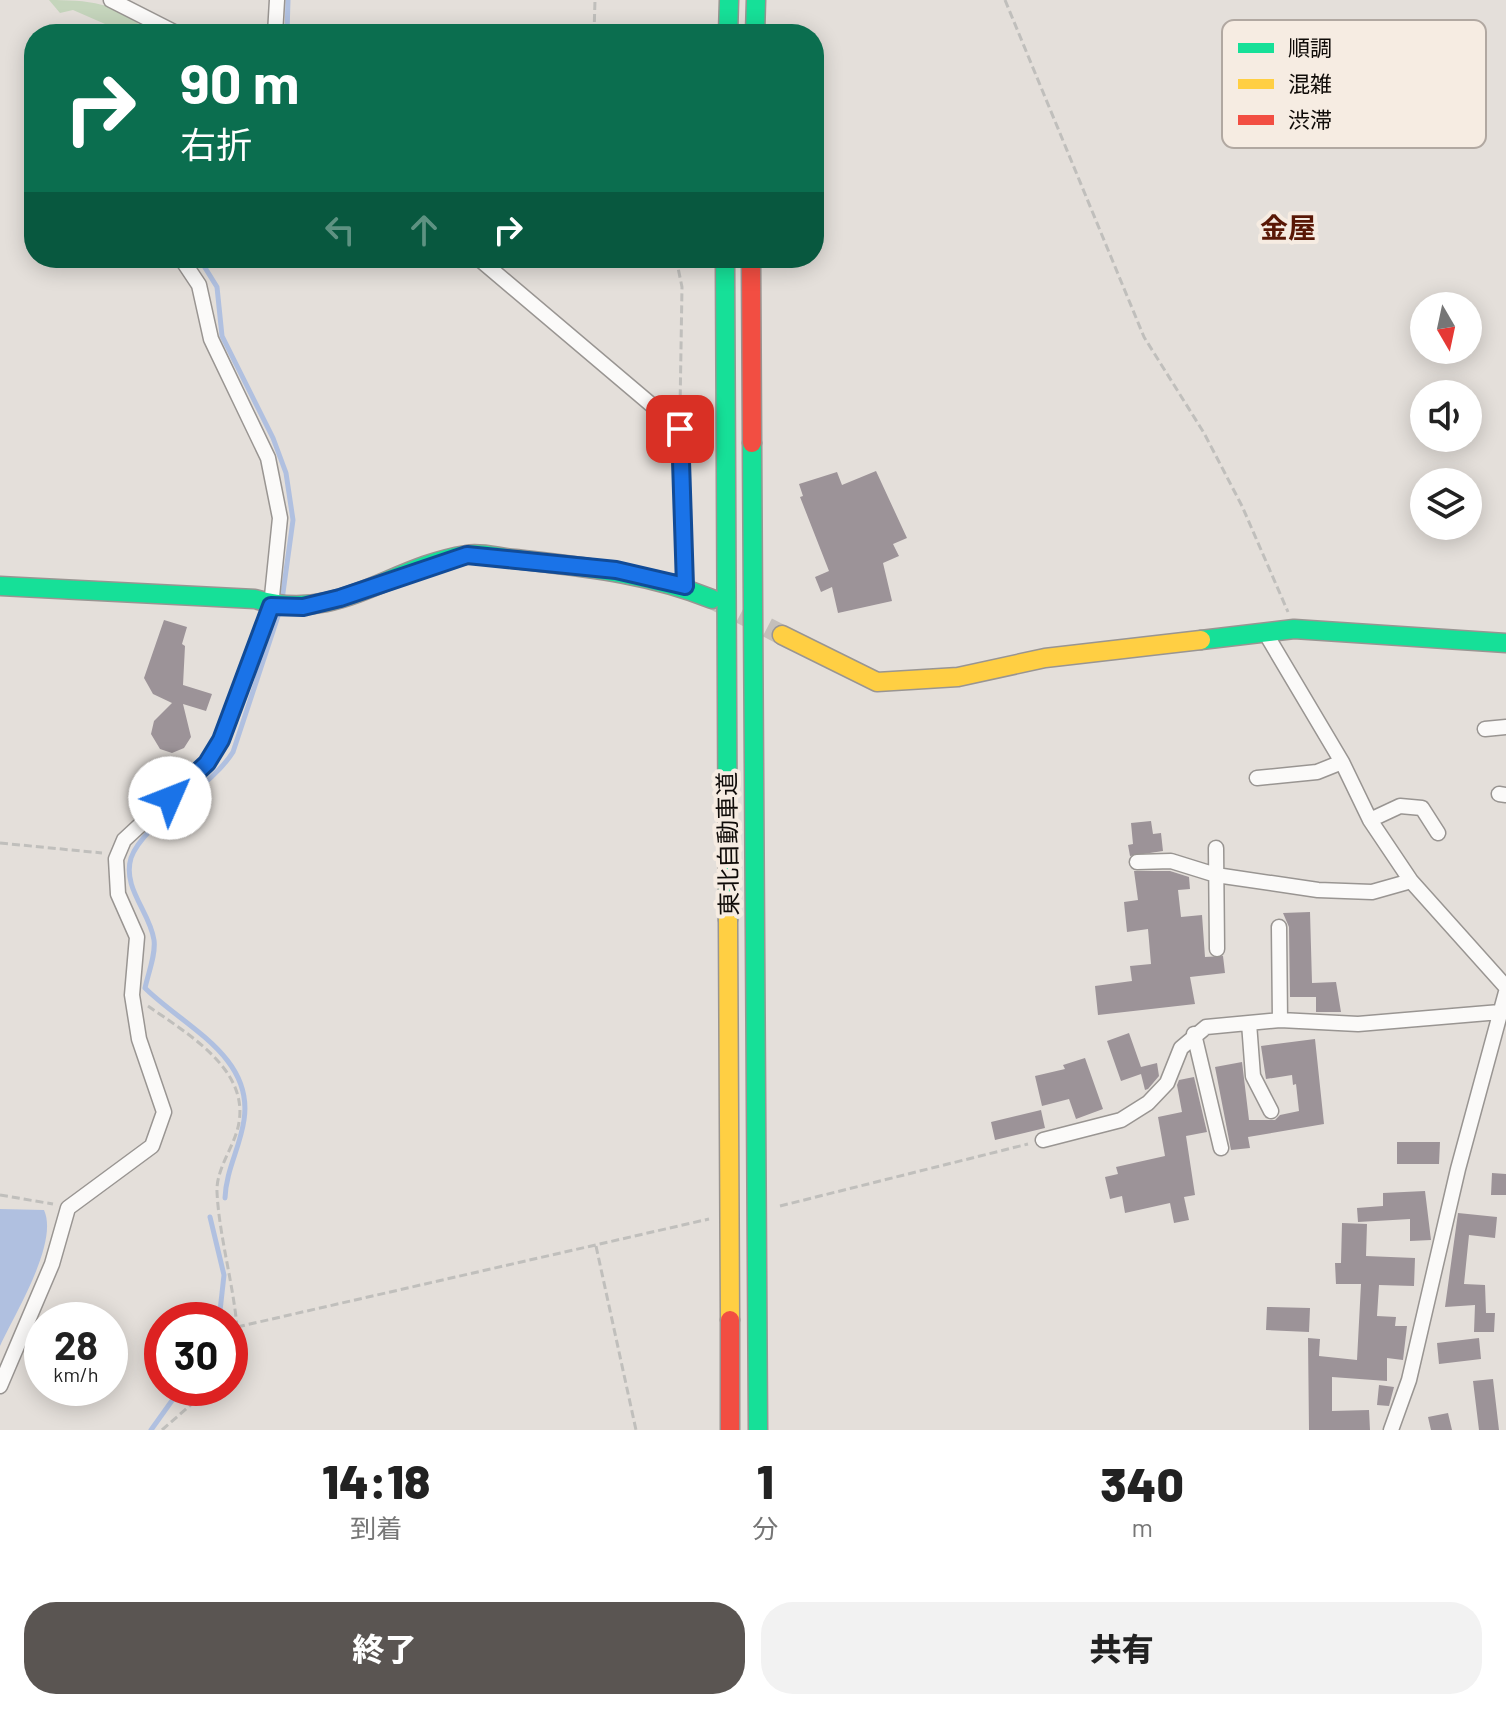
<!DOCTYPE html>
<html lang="ja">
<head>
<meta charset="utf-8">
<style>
	:root { --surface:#fff; --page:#f2f2f2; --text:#222; --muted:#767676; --accent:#5a5552 }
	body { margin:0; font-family:Barlow,"Noto Sans JP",sans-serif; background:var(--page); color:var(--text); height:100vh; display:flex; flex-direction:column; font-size:30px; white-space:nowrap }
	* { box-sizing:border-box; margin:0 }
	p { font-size:26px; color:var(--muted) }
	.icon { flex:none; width:44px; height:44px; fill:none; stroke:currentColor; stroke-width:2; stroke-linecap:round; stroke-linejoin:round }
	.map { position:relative; height:1430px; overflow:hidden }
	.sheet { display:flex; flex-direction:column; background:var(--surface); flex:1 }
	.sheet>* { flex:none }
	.top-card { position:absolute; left:24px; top:24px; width:800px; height:244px; border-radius:32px; box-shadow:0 4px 20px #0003; background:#0b6e4f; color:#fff; overflow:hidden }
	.needle { width:52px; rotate:171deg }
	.fabs { position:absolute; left:1410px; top:292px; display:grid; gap:16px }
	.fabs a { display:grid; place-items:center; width:72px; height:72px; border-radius:50%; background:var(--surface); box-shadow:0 4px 20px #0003; font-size:40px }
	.speed { position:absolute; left:24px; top:1302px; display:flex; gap:16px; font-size:40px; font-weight:700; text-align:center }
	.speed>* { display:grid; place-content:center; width:104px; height:104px; border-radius:50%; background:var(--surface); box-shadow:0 4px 20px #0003; line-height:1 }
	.speed small { font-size:20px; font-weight:400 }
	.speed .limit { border:12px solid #d22; background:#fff; color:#111 }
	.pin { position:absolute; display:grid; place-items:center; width:68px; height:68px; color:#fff; margin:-34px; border-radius:16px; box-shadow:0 4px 12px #0006 }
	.me { position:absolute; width:88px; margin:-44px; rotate:46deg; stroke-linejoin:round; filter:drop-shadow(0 0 6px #0008) }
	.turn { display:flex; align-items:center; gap:28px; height:168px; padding:0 24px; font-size:36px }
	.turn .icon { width:104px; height:104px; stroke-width:2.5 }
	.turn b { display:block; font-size:56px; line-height:68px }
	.lanes { display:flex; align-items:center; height:76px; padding:0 24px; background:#0003; justify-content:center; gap:40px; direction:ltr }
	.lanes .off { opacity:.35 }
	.eta { display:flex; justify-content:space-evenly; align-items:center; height:136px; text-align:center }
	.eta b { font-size:48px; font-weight:800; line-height:56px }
	.button { display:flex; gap:16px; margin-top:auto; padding:16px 24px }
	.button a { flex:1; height:92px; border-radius:32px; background:var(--accent); color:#fff; font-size:32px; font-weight:800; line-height:92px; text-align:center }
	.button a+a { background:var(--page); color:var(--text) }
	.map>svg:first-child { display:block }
	.green { fill:#c5d5bc }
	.water { fill:#b0c0e0 }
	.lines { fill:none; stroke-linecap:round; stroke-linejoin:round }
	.stream { stroke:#b0c0e0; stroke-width:5 }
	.building { fill:#9c9398 }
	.secondary-tunnel { stroke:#c4bfba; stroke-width:20; stroke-dasharray:20 10; stroke-linecap:butt }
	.street-casing { stroke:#999592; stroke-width:17 }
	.fast-casing { stroke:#999592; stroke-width:21 }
	.slow-casing { stroke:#999592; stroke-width:21 }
	.jam-casing { stroke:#999592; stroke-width:21 }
	.path { stroke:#c0bfbc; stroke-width:3; stroke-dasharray:8 4; stroke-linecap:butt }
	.street { stroke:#fbfaf9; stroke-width:14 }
	.fast { stroke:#16e098; stroke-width:18 }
	.slow { stroke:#ffcf43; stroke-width:18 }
	.jam { stroke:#f24e42; stroke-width:18 }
	.route-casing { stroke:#114b97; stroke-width:20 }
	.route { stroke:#1a73e8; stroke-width:14 }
	.labels { text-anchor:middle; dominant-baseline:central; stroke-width:8; stroke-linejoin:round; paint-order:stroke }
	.street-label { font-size:24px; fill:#0f0b08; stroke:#f6ece2 }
	.quarter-label { font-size:28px; font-weight:bold; fill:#591705; stroke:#f6ece2 }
	.key { fill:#f6ece2; stroke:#b1a8a1; stroke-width:2 }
	.key-label { font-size:22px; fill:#0f0b08 }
</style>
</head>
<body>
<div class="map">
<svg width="1506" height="1430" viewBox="0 0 1506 1430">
	<rect width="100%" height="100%" fill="#e4dfda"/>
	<path class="green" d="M49,0C85,0 121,2 145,31L164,34H128L73,10L60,13Z"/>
	<path class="water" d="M0,1209L44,1210C59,1243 15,1313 0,1346Z"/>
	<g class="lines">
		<path class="stream" d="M287,34L288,0
			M199,258L217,287L222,336L273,438L286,473L293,520L282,600
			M225,1198C226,1170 240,1148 244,1120C254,1056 183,1026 145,988C148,974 156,954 154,940C150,912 122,888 131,858C143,823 210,789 233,752L280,610
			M210,1217L224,1275L219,1320
			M151,1430L181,1388"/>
	</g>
	<path class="building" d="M876,471L907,538L893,544L899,556L883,563L892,601L838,613L832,587L821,592L815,577L829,571L800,497L803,496L799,484L837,472L842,485Z
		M164,620L187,627L182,644L185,646L183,685L212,694L206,711L183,704L191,737L184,748L172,753L160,749L151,734L154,721L172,703L153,694L144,678Z
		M1151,821L1153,834L1161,833L1163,851L1130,856L1128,845L1133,844L1131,823Z
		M1134,871H1170L1189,877L1190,889L1178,890L1181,917L1202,915L1205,957L1223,956L1225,973L1190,977L1195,1004L1098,1015L1095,986L1132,981L1130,966L1151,964L1148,929L1127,932L1124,902L1138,900Z
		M1310,912L1312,983L1336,982L1341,1012H1316V997H1290L1289,927L1283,913Z
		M1129,1033L1141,1067L1157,1063L1159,1076L1148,1089L1145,1090L1141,1074L1121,1081L1107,1041Z
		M1315,1039L1324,1124L1248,1137L1250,1148L1231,1150L1215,1067L1242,1062L1249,1120H1275L1280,1115L1299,1111L1296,1084L1293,1085L1292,1075L1266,1079L1261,1046Z
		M1085,1058L1103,1109L1076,1119L1069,1099L1042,1106L1035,1076L1065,1069L1063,1065Z
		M1194,1077L1207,1132L1186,1136L1195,1195L1184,1197L1189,1220L1174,1223L1170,1203L1125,1213L1122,1196L1110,1199L1105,1177L1118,1174L1116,1167L1165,1156L1158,1117L1182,1112L1177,1085L1179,1080Z
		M1041,1110L1045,1128L995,1140L991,1122Z
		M1397,1142H1440L1439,1164H1397Z
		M1492,1173L1506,1174V1195H1491Z
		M1425,1191L1431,1240L1410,1241V1219L1358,1222L1357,1208L1383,1206V1193Z
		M1458,1213L1497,1217L1495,1238L1469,1235L1464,1284L1485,1285L1486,1313H1495L1494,1332H1474L1475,1305L1445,1307Z
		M1342,1223L1367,1224L1366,1256L1415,1258L1414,1286L1379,1285L1377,1316L1396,1317L1395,1326H1407L1403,1360L1387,1358V1381L1332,1377V1411L1369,1410L1370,1430H1309L1308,1338L1320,1339L1319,1356L1357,1360L1361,1284H1336L1335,1263H1341Z
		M1267,1307L1310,1308L1309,1332L1266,1330Z
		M1479,1338L1481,1359L1439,1364L1437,1343Z
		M1493,1379L1499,1430H1479L1473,1381Z
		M1379,1385L1394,1387L1389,1406L1377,1405Z
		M1448,1413L1452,1430H1431L1428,1417Z"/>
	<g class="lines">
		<path class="secondary-tunnel" d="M714,600L782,635"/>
		<g class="street-casing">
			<path id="street" d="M111,0L178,34
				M275,34L277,0
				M478,258L680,429L685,586
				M1266,634L1342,762L1370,820L1411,881L1506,987
				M1485,729L1506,727
				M1257,778L1317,772L1342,762
				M1499,794L1506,795
				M1370,820L1400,806L1422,808L1438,833
				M1216,848L1217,949
				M1137,862L1171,861L1216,875L1318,890L1372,892L1411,881
				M1279,927L1280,1020
				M1249,1023L1253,1076L1271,1111
				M1194,1034L1221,1148
				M1043,1140L1121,1120L1148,1103L1167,1083L1181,1048L1206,1027L1280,1020L1358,1024L1500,1012
				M0,1386L52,1264L68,1208L152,1146L164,1112L139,1039L132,995L137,937L118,894L116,859L124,840L207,763L221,740L271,606L280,518L268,458L211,339L199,285L181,258
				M1391,1430L1409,1380L1458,1169L1506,992"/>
		</g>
		<g class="fast-casing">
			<path id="fast" d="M728,34L729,0
				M755,34L756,0
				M725,258L728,920
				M752,443L758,1430
				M0,586L255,599C338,624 389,567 466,555C482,552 499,558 515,559C583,567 648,573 712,599
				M1201,640L1294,629L1506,643"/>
		</g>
		<g class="slow-casing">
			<path id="slow" d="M782,635L877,682L958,677L1045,658L1201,640
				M728,920L730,1320"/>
		</g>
		<g class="jam-casing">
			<path id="jam" d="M751,258L752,443
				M730,1320V1430"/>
		</g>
		<path class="path" d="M1005,0L1144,337L1204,433L1242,506L1288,612
			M594,34L595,0
			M676,258L682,287L680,410
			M0,843L102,853
			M148,1006C189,1035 257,1073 236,1134C230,1152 216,1172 217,1192C219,1235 233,1282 237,1327L230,1343
			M0,1195L53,1204
			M780,1206L1028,1144
			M596,1246L636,1430
			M237,1327L709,1219
			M162,1430L210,1388"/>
		<use href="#street" class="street"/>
		<use href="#fast" class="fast"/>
		<use href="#slow" class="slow"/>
		<use href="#jam" class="jam"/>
	</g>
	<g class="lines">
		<g class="route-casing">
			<path id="route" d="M170,798L207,763L221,740L271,606L303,607L340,598L467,555L616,570L685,586L680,429"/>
		</g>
		<use href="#route" class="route"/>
	</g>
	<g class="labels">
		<g class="street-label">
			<text transform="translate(727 844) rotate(-91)">東北自動車道</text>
		</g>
		<g class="quarter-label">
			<text x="1288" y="227">金屋</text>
		</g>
	</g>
	<rect x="1222" y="20" width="264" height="128" rx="12" class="key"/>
	<rect x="1238" y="43" width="36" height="10" fill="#16e098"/>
	<rect x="1238" y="79" width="36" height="10" fill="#ffcf43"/>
	<rect x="1238" y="115" width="36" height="10" fill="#f24e42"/>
	<g class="key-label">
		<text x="1288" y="56">順調</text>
		<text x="1288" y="92">混雑</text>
		<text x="1288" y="128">渋滞</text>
	</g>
</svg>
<div class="fabs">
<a><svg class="needle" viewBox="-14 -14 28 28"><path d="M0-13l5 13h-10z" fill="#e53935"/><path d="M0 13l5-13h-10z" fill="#767676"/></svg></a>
<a><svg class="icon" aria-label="sound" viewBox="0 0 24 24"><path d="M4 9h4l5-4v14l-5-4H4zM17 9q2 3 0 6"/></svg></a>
<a><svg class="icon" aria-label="layers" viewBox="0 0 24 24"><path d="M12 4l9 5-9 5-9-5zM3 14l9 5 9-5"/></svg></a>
</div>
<div class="speed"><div>28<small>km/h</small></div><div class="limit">30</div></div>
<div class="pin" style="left:680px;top:429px;background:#d93025"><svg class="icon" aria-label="arrive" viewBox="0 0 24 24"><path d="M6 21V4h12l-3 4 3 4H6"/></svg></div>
<svg class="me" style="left:170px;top:798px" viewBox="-20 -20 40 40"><circle r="19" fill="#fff"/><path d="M0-13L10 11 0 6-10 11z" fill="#1a73e8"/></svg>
<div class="top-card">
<div class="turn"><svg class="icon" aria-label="right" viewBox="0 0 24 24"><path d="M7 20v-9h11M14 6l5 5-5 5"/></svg><div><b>90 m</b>右折</div></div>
<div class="lanes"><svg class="icon off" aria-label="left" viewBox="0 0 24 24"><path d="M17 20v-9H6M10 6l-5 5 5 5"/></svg><svg class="icon off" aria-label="ahead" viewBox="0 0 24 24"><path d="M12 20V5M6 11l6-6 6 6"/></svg><svg class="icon" aria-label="right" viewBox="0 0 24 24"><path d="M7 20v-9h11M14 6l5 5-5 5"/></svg></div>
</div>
</div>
<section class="sheet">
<div class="eta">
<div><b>14:18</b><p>到着</p></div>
<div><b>1</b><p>分</p></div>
<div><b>340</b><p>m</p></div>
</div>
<div class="button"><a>終了</a><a>共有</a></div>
</section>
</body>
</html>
